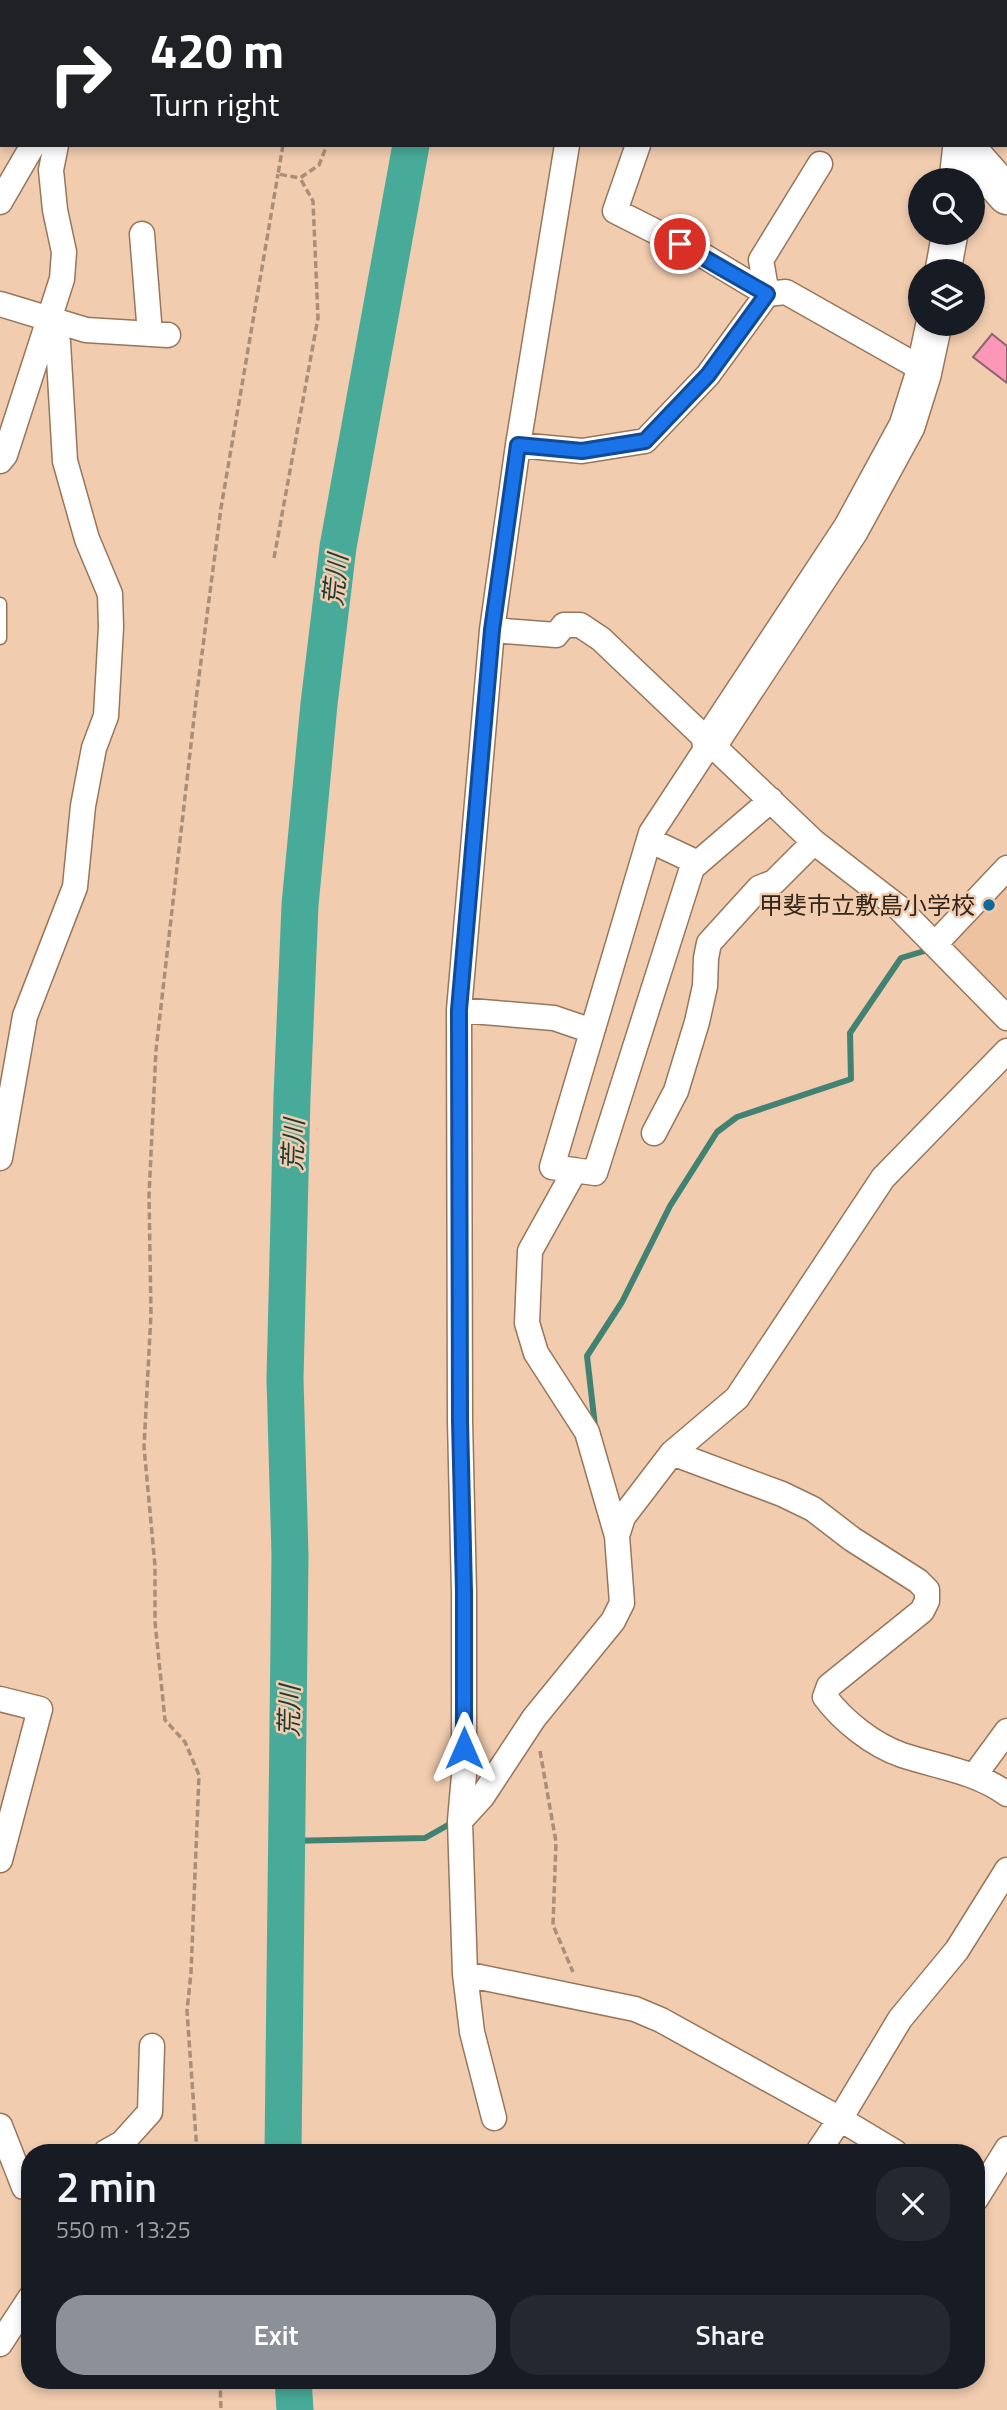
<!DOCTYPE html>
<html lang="en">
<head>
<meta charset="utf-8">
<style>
	:root { --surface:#171b24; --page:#242831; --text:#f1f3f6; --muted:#9ea1a6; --accent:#8c9099 }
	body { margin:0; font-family:"Titillium Web","Noto Sans JP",sans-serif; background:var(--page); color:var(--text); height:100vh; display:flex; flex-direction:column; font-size:26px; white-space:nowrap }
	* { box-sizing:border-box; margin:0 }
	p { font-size:23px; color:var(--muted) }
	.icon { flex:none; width:38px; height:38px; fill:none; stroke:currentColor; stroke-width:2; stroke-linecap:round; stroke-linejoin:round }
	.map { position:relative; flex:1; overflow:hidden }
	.drawer { position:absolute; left:21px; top:2144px; width:964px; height:245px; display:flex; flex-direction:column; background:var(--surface); border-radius:28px; box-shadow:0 4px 10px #0003 }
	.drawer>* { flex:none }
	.banner { position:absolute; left:0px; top:0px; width:1008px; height:147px; box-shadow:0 4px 10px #0003; background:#202124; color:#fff; overflow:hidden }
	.fabs { position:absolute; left:908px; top:168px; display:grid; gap:14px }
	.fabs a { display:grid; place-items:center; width:77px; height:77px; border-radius:50%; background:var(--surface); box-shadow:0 4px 10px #0003; font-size:35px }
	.pin { position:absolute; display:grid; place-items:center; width:60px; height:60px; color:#fff; margin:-30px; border:4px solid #fff; border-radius:50%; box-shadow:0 2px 7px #0007 }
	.me { position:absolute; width:77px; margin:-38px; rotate:0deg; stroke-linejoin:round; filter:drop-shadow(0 0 5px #0008) }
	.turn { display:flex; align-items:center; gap:24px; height:147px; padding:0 35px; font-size:32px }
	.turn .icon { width:91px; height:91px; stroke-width:2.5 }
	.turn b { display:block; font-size:49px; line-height:60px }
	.round { display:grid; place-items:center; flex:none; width:74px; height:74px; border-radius:28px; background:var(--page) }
	.overview { display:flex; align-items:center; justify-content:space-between; height:119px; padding:0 35px }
	h1 { font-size:42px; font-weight:600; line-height:52px }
	.button { display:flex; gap:14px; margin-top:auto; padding:14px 35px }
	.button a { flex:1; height:80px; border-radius:28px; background:var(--accent); color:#fff; font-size:28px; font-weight:600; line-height:80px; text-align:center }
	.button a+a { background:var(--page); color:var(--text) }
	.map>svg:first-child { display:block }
	.built { fill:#edc2a0 }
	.shadow { fill:#0003 }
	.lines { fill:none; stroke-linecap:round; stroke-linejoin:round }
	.stream { stroke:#428273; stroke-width:6 }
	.river { stroke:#48aa99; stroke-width:37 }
	.building { fill:#fd97b8; stroke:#8e6370; stroke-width:2 }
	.lane-casing { stroke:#98765b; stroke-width:15 }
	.street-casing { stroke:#98765b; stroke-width:27 }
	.secondary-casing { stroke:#98765b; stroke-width:38 }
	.primary-casing { stroke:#98765b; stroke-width:41 }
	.path { stroke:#ab8e78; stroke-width:3.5; stroke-dasharray:7 3.5; stroke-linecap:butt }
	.lane { stroke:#fff; stroke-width:12 }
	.street { stroke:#fff; stroke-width:24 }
	.secondary { stroke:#fff; stroke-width:35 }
	.primary { stroke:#fff; stroke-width:38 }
	.route-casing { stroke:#114b97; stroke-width:18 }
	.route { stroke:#1a73e8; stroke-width:12 }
	.poi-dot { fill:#0e6898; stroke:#f1ccaf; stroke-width:2.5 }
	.labels { text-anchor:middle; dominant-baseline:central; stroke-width:5; stroke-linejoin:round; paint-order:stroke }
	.poi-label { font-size:24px; fill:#33251a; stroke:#f1ccaf; text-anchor:end }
	.water-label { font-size:26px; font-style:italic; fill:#1e3c36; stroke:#f1ccaf }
</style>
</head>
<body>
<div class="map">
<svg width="1007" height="2410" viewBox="0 0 1007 2410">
	<rect width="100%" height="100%" fill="#f1ccaf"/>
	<path class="built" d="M1007,868V1018L936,943Z"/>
	<path class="shadow" d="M922,0H957L921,2Z"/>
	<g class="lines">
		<path class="stream" d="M595,1426L587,1356L622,1302L670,1206L717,1132L737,1117L851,1079L850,1033L901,958L931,949
			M286,1841L425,1838L448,1825L453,1819"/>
		<path class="river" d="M428,2V0
			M283,2152L290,1555L285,1379L292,1097L300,905L319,704L338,547L411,145
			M293,2380L295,2410"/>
	</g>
	<path class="building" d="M992,334L1007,346V383L973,357Z"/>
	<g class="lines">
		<g class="lane-casing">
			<path id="lane" d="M0,604V638"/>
		</g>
		<g class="street-casing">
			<path id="street" d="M140,2V0
				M591,2V0
				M678,2V0
				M965,2V0
				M638,145L615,211L702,255L767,294L786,292L924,370
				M0,202L33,145
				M142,234L150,334
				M0,304L86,330L168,335
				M518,445L582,451L645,441L708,375L767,294L761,260L820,164
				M0,461L5,455L62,279L64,252L55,210L51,170L56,145
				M492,630L556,635L564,625H580L601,639L814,842L898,907L1007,1018
				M710,743L651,833L552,1167L595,1173L692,868L771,800
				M649,840L698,863
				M936,943L1007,868
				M459,1010L554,1018L592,1031
				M654,1133L676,1091L697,1022L705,986L706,958L709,943L759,888L774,882L814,842
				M0,1158L25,1016L75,887L83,806L94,748L106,716L111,627L110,594L87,539L65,461L58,342L49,320
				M575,1170L530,1251L527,1323L536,1353L587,1432L617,1536
				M672,1453L782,1494L813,1509L852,1539L918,1581L927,1590V1601L922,1611L829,1686L825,1697C843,1721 873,1745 902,1755C938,1767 975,1771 1007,1794
				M0,1699L40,1709L0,1860
				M974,1776L1007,1731
				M460,1821L482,1797L534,1718L613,1621L622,1603L617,1536L623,1517L672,1453L737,1398L883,1178L1007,1051
				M465,1974L635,2009L661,2020L840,2119L895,2152
				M494,2118L472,2032L465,1974L460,1821L464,1775V1592L460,1421L459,1010L492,630L518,445L567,145
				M0,2126L24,2187L30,2188
				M106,2152L122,2143L150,2112L152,2046
				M818,2152L840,2119L900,2019L957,1950L1007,1870
				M976,2199L1007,2149
				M0,2344L30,2298"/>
		</g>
		<g class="secondary-casing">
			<path id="secondary" d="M1006,50L1007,49
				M957,180L961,145
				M943,271L950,233
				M710,743L851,529L907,426L923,375L934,324"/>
		</g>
		<g class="primary-casing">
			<path id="primary" d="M839,0L841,2
				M963,145L1007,195"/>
		</g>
		<path class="path" d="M306,2V0
			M372,2L373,0
			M283,145L278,174L300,178
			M274,558L318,318L313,201L300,178L319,165L327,145
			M540,1751L556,1842L553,1925L573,1972
			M197,2152L187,2011L191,1973L199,1775L185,1742L165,1720L155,1622V1566L144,1447L151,1314L149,1195L156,1050L197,692L221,508L278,174
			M220,2380L221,2410"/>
		<use href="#lane" class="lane"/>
		<use href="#street" class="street"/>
		<use href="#secondary" class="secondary"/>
		<use href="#primary" class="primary"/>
	</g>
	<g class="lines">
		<g class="route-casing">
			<path id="route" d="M464,1748V1592L460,1421L459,1010L492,630L518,445L582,451L645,441L708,375L767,294L680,244"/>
		</g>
		<use href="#route" class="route"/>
	</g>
	<circle class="poi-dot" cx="989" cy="905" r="7"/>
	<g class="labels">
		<g class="poi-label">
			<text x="975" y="905">甲斐市立敷島小学校</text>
		</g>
		<g class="water-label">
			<text transform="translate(335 580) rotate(-84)">荒川</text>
			<text transform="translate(293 1145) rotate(-88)">荒川</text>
			<text transform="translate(289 1711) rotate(-89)">荒川</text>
		</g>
	</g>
</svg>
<div class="fabs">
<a><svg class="icon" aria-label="search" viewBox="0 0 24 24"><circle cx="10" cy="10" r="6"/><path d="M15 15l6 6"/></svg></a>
<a><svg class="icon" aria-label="layers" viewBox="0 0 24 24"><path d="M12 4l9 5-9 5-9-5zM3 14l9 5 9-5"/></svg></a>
</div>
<div class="pin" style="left:680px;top:244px;background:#d93025"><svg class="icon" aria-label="arrive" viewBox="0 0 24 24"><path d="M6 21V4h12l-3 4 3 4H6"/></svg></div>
<svg class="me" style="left:464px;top:1748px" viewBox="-20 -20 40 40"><path d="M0-17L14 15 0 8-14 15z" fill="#1a73e8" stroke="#fff" stroke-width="4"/></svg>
<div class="banner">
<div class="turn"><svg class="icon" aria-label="right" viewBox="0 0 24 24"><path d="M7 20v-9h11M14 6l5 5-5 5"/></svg><div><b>420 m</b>Turn right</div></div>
</div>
<section class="drawer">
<div class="overview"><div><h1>2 min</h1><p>550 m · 13:25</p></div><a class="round"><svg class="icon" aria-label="close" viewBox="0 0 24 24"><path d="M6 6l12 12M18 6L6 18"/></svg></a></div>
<div class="button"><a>Exit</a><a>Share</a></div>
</section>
</div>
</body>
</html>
